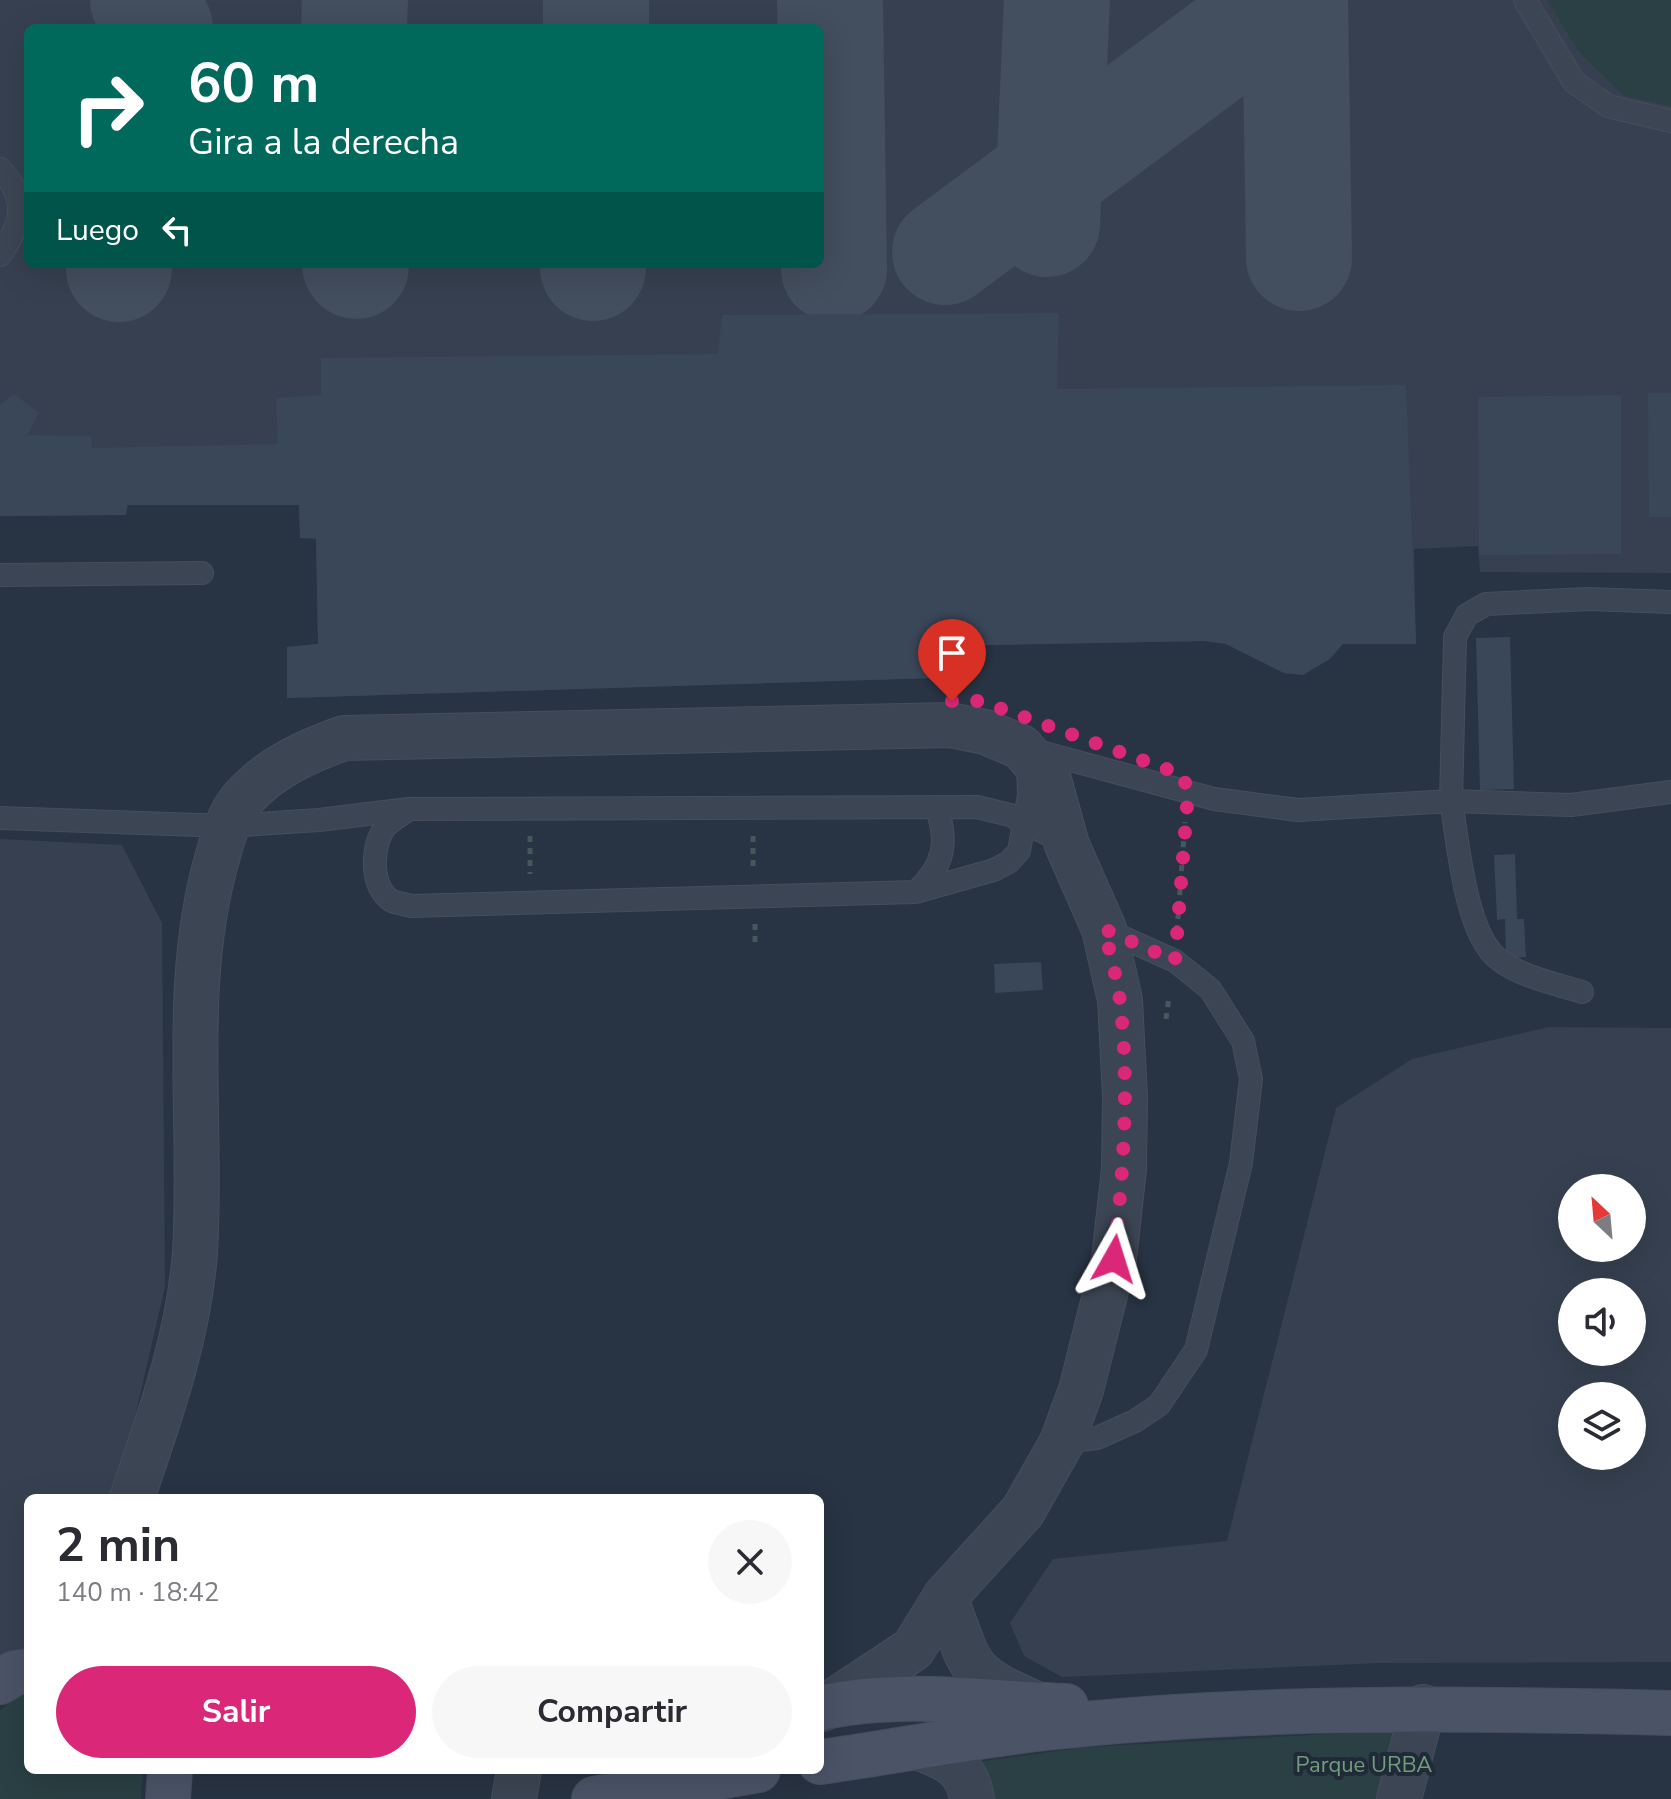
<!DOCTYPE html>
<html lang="es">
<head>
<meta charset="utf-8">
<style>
	:root { --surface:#fff; --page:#f7f7f7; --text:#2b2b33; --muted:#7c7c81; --accent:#db2777 }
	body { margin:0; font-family:"Nunito Sans",sans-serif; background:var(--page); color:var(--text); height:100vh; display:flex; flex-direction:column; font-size:30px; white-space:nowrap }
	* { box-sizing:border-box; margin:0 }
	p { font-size:26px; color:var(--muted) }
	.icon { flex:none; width:44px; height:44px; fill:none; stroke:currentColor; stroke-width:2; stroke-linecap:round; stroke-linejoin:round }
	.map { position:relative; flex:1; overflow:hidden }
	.side { position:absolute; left:24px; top:1494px; width:800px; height:280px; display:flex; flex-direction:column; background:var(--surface); border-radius:12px; box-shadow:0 8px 32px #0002 }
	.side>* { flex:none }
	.banner { position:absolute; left:24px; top:24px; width:800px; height:244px; border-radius:12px; box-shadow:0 8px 32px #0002; background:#00695c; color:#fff; overflow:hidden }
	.needle { width:52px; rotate:334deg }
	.fabs { position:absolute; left:1558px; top:1174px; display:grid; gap:16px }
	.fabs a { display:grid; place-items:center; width:88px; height:88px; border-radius:50%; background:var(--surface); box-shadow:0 8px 32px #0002; font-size:40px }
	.pin { position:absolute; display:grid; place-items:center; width:68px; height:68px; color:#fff; margin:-82px -34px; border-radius:50% 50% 50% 0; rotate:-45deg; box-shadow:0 0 8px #0007 }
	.pin .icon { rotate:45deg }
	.me { position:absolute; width:88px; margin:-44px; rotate:6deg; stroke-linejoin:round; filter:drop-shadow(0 0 6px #0008) }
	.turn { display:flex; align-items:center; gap:28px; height:168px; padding:0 32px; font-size:36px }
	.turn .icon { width:104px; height:104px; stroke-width:2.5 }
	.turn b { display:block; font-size:56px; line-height:68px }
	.then { display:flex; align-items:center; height:76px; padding:0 32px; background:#0003; gap:16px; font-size:30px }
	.round { display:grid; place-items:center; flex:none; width:84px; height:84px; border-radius:42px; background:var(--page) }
	.overview { display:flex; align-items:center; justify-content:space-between; height:136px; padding:0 32px }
	h1 { font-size:48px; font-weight:700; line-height:60px }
	.cta { display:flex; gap:16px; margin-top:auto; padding:16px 32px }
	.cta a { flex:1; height:92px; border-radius:48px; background:var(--accent); color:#fff; font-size:32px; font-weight:700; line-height:92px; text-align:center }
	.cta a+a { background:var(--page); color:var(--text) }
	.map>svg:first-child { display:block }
	.airport { fill:#364050; fill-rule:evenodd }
	.green { fill:#2a4044 }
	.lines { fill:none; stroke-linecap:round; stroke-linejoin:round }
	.taxiway { stroke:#434e5e; stroke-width:106 }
	.building { fill:#3a4759 }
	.lane-casing { stroke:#464e5c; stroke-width:24 }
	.street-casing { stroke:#464e5c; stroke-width:46 }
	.secondary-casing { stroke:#464e5c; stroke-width:46 }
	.path { stroke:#43595c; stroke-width:5; stroke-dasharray:6 6; stroke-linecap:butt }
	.lane { stroke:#3c4553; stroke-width:22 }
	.street { stroke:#3c4553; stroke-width:44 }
	.secondary { stroke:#4a5466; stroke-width:44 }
	.route { stroke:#db2777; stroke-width:14; stroke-dasharray:0 25.2 }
	.labels { text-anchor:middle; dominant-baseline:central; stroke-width:8; stroke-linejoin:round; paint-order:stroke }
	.park-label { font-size:22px; fill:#719d7c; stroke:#212a38 }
</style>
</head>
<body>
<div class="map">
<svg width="1671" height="1799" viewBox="0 0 1671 1799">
	<rect width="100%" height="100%" fill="#283343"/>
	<path class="airport" d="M0,0H1671V573L1480,572L1478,546L1414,549L1416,644H1343L1303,675L1284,673L1226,644L1205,641L938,646L935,678L287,698V647L318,644L316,539L300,538L299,505H128L126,515L0,516ZM28,28H820V264H28Z
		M0,839L122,845L162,923L165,1287L125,1460L112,1498H28V1645L16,1654L0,1656Z
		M1549,1027L1671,1028V1662L1380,1663L1062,1677L1024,1656L1010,1623L1053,1559L1227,1541L1336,1108L1412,1059ZM1572,1188H1632V1248H1572ZM1632,1292V1352H1572V1292ZM1572,1396H1632V1456H1572Z"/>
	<path class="green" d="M1547,0H1671V106L1624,96L1579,52Z
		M28,1694V1770H143L141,1799H0V1711L15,1698Z
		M1408,1730L1390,1799H988L990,1778L977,1762L1086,1747Z"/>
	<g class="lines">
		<path class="taxiway" d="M143,0L160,28
			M830,0L834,269
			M1295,0L1299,258
			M354,28L355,0
			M596,28V0
			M1047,224L1057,0
			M945,252L1249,26L1270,0
			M119,264V269
			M355,264L356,266
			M593,268V264"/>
	</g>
	<path class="building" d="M1059,313L1057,389L1406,385L1416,644H1343L1330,659L1303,675L1284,673L1226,644L1205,641L938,646L935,678L287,698V647L318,644L316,538H300L299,505H127L126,515L0,516V405L14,394L39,413L27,435L91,436L92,448L278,444L276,398L321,395V358L718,354L722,315Z
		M1648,393H1671V517H1649Z
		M1621,395V554L1479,555L1478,397Z
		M1510,637L1514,789L1480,790L1476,638Z
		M1515,854L1517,919H1524L1526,957L1506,958L1505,919L1497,920L1494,855Z
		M1041,962L1043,990L995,993L994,964Z"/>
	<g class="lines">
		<g class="lane-casing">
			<path id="lane" d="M1525,0L1574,82L1608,106L1671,121
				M0,169C29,199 22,224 0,255
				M0,575L202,573
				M1030,749L1214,799L1298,810L1451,801L1455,637L1467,615L1486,604L1588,599L1671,602
				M408,810C401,815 393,819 387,825C371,842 369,888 392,901C397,903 405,904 411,906L916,892L994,870L1009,862L1019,851L1029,795L1028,762
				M0,818L227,826L319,820L409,809L977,807L1010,815L1063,842
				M917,891C944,866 949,841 936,807
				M1582,992C1554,983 1520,977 1497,958C1465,932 1458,841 1451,801L1571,805L1671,792
				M1062,1442L1097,1438L1135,1421L1159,1405L1196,1350L1241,1163L1251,1079L1243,1041L1210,989L1175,961L1104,929"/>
		</g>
		<g class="street-casing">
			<path id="street" d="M132,1498C159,1419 189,1336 195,1252C203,1119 180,984 218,855C224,834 230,810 246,795C273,766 308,751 344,738L950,725L985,732L1021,747L1049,780L1067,845L1104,929L1120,1000L1125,1097L1124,1169L1114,1259L1081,1390L1062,1442L1023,1511L945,1597L913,1649L822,1709
				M945,1597C973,1670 963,1672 1038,1705
				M920,1748C949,1759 967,1767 972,1799
				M514,1799L519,1770
				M1399,1799L1423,1707"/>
		</g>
		<g class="secondary-casing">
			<path id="secondary" d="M0,1682L15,1673L28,1671
				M820,1708C900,1690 985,1703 1066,1706
				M820,1762C892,1752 964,1738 1036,1729C1246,1705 1459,1708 1671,1713
				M168,1799L170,1770
				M594,1799L758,1770"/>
		</g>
		<path class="path" d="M530,836V874
			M753,836V866
			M755,924V943
			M1177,931L1185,822
			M1166,1019L1169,997"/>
		<use href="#lane" class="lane"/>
		<use href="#street" class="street"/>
		<use href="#secondary" class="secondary"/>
	</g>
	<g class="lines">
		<path class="route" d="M952,701H980L1183,775L1188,793L1175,961L1104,929C1110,953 1117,977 1120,1001C1130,1087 1123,1173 1114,1259"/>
	</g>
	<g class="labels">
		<g class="park-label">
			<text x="1364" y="1765">Parque URBA</text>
		</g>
	</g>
</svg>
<div class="fabs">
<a><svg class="needle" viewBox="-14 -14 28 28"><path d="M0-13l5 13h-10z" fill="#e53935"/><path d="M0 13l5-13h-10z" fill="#7c7c81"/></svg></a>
<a><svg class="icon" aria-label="sound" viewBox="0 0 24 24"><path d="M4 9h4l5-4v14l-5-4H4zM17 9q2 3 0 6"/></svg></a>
<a><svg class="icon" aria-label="layers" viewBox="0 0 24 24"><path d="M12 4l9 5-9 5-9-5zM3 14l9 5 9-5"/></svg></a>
</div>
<div class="pin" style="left:952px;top:701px;background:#d93025"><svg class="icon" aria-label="arrive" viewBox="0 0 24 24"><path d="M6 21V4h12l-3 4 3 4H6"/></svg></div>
<svg class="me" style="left:1114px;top:1259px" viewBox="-20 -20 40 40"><path d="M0-17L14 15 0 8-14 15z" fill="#db2777" stroke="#fff" stroke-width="4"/></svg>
<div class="banner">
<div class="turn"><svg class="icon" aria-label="right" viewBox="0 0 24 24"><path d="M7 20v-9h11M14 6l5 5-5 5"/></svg><div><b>60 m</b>Gira a la derecha</div></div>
<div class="then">Luego<svg class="icon" aria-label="left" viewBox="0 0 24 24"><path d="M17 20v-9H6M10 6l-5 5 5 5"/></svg></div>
</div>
<section class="side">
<div class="overview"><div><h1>2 min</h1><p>140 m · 18:42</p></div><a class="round"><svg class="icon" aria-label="close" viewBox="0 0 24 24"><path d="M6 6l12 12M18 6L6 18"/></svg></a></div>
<div class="cta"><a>Salir</a><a>Compartir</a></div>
</section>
</div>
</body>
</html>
